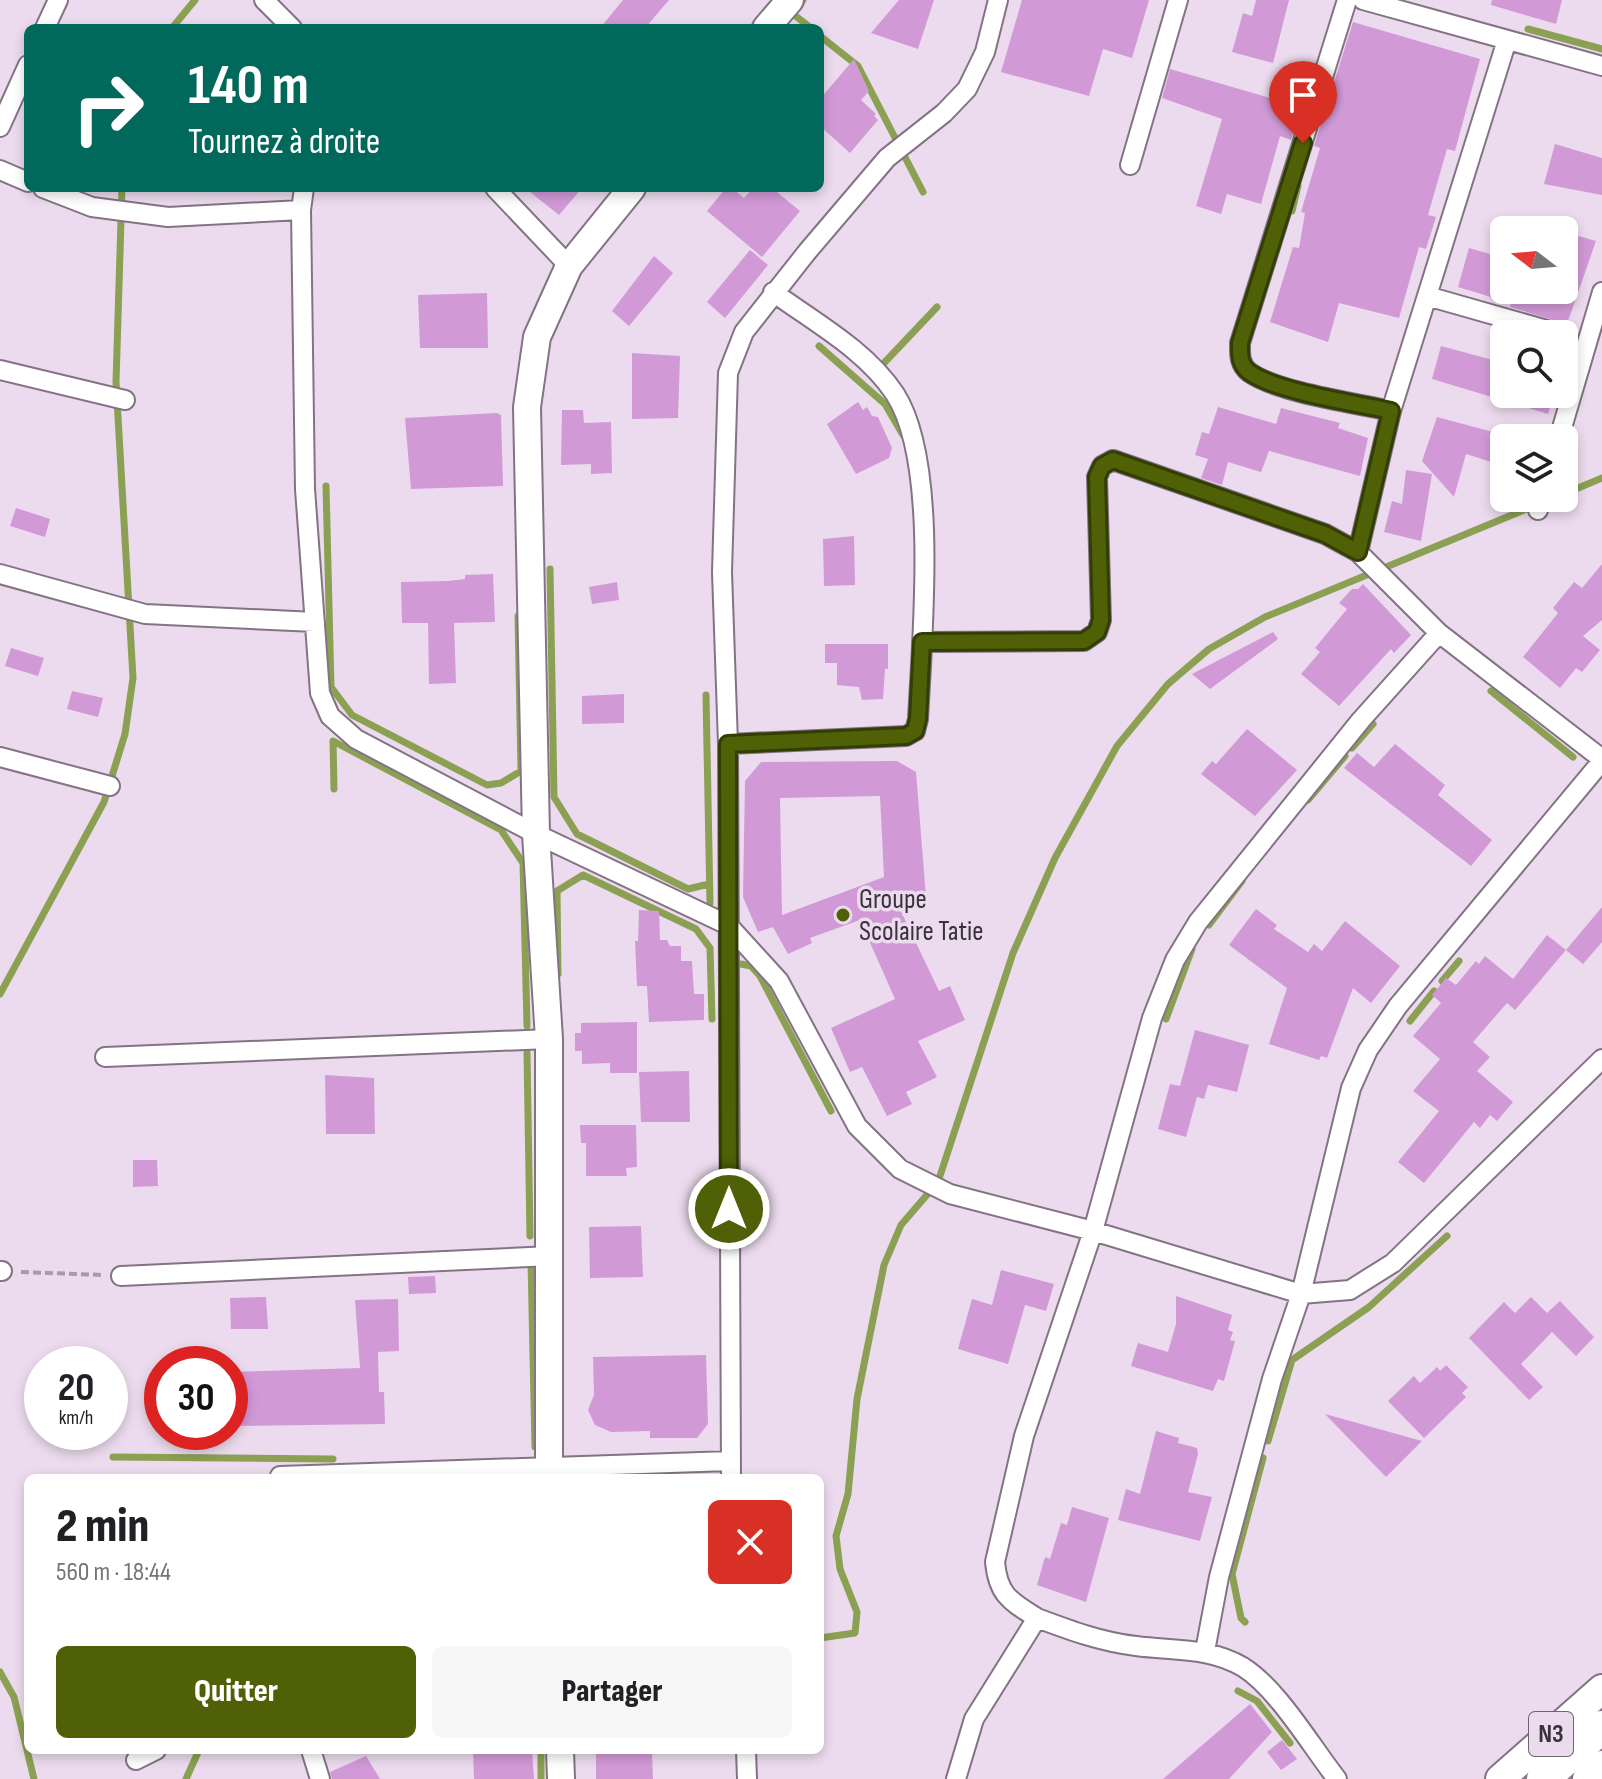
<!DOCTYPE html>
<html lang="fr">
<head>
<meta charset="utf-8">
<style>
	:root { --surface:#fff; --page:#f6f6f6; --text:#202124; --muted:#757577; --accent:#4f6006 }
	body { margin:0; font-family:"Sofia Sans Condensed",sans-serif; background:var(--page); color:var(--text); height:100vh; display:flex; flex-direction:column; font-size:30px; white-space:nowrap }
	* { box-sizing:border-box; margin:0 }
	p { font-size:26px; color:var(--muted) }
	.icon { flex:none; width:44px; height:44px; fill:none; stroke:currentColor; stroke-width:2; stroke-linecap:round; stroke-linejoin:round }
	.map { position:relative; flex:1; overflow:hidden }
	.details { position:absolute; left:24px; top:1474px; width:800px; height:280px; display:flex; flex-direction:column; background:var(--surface); border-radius:12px; box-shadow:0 4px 12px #0003 }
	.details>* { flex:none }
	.banner { position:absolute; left:24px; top:24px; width:800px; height:168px; border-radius:12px; box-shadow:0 4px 12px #0003; background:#00695c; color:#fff; overflow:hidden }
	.needle { width:52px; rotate:286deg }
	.tools { position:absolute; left:1490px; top:216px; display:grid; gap:16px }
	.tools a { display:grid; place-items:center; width:88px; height:88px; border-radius:12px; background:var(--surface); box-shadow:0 4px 12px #0003; font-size:40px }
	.speed { position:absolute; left:24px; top:1346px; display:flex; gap:16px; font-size:40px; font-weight:700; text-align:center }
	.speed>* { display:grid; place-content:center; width:104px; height:104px; border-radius:50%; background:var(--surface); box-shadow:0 4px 12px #0003; line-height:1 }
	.speed small { font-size:20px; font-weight:400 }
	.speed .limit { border:12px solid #d22; background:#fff; color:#111 }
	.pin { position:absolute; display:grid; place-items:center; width:68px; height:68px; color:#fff; margin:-82px -34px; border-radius:50% 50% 50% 0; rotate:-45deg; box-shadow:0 0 8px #0007 }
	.pin .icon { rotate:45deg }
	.me { position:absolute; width:88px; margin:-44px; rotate:0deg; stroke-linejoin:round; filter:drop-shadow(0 0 6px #0008) }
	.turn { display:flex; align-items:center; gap:28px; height:168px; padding:0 32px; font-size:36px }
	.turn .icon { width:104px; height:104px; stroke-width:2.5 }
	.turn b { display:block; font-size:56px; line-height:68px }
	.round { display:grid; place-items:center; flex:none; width:84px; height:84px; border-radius:12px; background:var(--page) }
	.head { display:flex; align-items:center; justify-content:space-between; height:136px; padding:0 32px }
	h1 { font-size:48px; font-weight:800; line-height:60px }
	.button { display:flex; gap:16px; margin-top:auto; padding:16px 32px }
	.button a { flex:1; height:92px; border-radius:12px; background:var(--accent); color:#fff; font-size:32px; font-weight:800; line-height:92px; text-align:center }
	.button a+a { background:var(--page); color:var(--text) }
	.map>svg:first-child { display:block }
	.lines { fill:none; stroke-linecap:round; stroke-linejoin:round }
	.stream { stroke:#8ba052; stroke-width:7 }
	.building { fill:#d299d7; fill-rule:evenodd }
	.street-casing { stroke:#837384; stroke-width:22 }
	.secondary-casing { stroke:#837384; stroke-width:30 }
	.primary-casing { stroke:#837384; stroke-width:32 }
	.highway-casing { stroke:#837384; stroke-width:36 }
	.path { stroke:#a79aa9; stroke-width:4; stroke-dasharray:8 4; stroke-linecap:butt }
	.street { stroke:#fff; stroke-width:18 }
	.secondary { stroke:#fff; stroke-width:26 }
	.primary { stroke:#fff; stroke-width:28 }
	.highway { stroke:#fff; stroke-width:32 }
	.route-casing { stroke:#333e04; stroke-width:20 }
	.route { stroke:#4f6006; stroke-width:14 }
	.poi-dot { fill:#4f6006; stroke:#ecdbee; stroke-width:3 }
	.labels { text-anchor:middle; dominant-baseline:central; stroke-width:7; stroke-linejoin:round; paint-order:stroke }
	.shield { fill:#ecdbee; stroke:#6f6570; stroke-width:2 }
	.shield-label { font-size:26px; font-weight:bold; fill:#39323a }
	.poi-label { font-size:28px; fill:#39323a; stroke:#ecdbee; text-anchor:start }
</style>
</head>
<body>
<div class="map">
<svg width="1602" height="1779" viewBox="0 0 1602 1779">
	<rect width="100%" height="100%" fill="#ecdbee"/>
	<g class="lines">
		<path class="stream" d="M803,0L793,14L811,28
			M172,28L195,0
			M1528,29L1602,49
			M820,36L858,66L923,192
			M1292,211L1298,186
			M819,346L885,404L903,435
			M884,363L937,307
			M326,486L331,687L352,715L487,785L501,783L521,771L518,616
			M1564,494L1602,478
			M550,569L554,797L577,834L688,889L709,884
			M1491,691L1573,757
			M706,695L710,903
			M1352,748L1373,724
			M334,789L333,741L501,830L523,863L527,1026
			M1308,800L1345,756
			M1209,925L1242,881
			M741,964L751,966L760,976L831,1111
			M558,974L557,891L583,875L696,929L710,948L712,1019
			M1442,981L1459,961
			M0,994L104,802L125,734L133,678L116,382L122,188
			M1166,1019L1192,949
			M1410,1021L1434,991
			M527,1053L530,1236
			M531,1262L535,1447
			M1268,1441L1292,1360L1369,1307L1447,1236
			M113,1457L333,1459
			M1245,1622L1241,1618L1232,1574L1263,1458
			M820,1638L855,1633L857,1612L840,1569L836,1536L848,1494L857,1399L884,1265L901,1225L938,1182L1013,953L1055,858L1117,746L1168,684L1209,649L1265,617L1553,498
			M0,1672L14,1697L34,1779
			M1238,1691L1257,1701L1290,1743
			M541,1750V1779
			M186,1779L199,1750"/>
	</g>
	<path class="building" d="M623,0H669L645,28H600Z
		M899,0H934L918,49L871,33Z
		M1022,0H1149L1132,58L1103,49L1089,96L1001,72Z
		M1256,0H1289L1273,63L1232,52L1243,13L1252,16Z
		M1492,0H1562L1556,24L1491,5Z
		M1353,22L1480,59L1455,151L1447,149L1428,215L1436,217L1426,249L1419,247L1399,318L1339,303L1328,342L1270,322L1293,247L1299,248L1305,213L1301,212L1320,148L1314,146Z
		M854,59L869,91L861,100L876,114L874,116L878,120L850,153L820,126V99Z
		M1170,69L1301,107L1291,140L1280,136L1261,204L1227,194L1221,214L1196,206L1222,119L1162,98Z
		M1555,144L1602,158V195L1544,184Z
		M525,188H582L559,215Z
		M726,188H732L744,198L753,188H772L800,211L762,257L707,211Z
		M1564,232L1596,241L1567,324L1510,307L1515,290H1564Z
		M1469,248L1504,258V301L1458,287Z
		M750,250L768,265L725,318L707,302Z
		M654,256L673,273L629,326L612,311Z
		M487,293L488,348H420L418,295Z
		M1441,346L1504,363V394H1554L1548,414L1432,379Z
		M632,353L680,356L678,418L632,419Z
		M858,402L863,410L867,407L872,416L878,417L892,448L889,458L856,474L827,424Z
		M1218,407L1276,424L1281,408L1340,423L1338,428L1368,438L1360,476L1269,451L1261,472L1228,462L1222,485L1201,478L1208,459L1195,455L1202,432L1209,434Z
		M562,410H583L584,423L611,422L612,473L591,474V464L561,465Z
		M497,413L501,415L503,486L411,489L405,418Z
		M1437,417L1504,435V466L1466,454L1454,497L1422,461Z
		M1406,470L1432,474L1421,541L1384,532L1392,501L1402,504Z
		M16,508L50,519L45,537L10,526Z
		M854,536L855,585L824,586L823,539Z
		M1602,564V620L1583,636L1600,650L1582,672L1576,668L1560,688L1523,657L1558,613L1553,608L1574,582L1582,588Z
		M493,574L495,622L454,623L456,683L429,684L428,623H402L401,582L448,581L465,579V575Z
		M617,582L619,600L592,604L589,587Z
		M1363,584L1411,635L1394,653L1391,649L1339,706L1301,674L1320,652L1315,648L1347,609L1339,603L1352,589H1358Z
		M1273,632L1278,639L1210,689L1192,674Z
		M825,644H888V669H885L883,699L862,700L859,687L837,685V663H825Z
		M11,648L44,658L38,676L5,666Z
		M72,691L103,698L98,717L67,709Z
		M624,694V723L582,724V696Z
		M1247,729L1297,770L1255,816L1201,774L1212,761L1216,764Z
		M1395,744L1445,785L1438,795L1492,840L1471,866L1344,768L1357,753L1374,767Z
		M897,761L916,772L926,897L898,905L939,991L950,986L965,1020L918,1041L937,1077L906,1092L912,1104L887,1116L862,1067L850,1072L831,1028L895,999L860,920L810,938L812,943L788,954L773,927L758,932L743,897L745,781L761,762ZM880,796L884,877L782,915L780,798Z
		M1602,907V942L1583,964L1566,950Z
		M1256,909L1277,925L1274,929L1308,952L1314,944L1322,951L1345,921L1400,966L1371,1003L1353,988L1327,1058L1321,1056L1319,1060L1269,1044L1287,988L1229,945Z
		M639,910L659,911L660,940H667L670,946H681V961H692L694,994H704V1020L649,1022L647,986H637L635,941H638Z
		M1547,935L1566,950L1515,1010L1507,1003L1473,1042L1490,1057L1477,1071L1513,1102L1497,1121L1490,1115L1480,1128L1474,1122L1424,1183L1398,1162L1439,1111L1413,1091L1440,1059L1413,1036L1441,1003L1432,995L1446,978L1456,985L1476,961L1479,964L1485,956L1513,979Z
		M637,1022V1073H610V1063L582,1064V1051H575V1033H581V1023Z
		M1195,1030L1249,1045L1237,1092L1208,1085L1204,1099L1197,1097L1186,1137L1158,1129L1170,1084L1180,1086Z
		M689,1071L690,1122H641L639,1072Z
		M325,1075L374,1078L375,1134H326Z
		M580,1125H636L637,1167L626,1168L627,1176H586V1143H581Z
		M133,1160H157L158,1186L133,1187Z
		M641,1226L643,1277L590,1278L589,1227Z
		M1001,1270L1054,1284L1046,1311L1025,1305L1008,1364L958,1349L972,1299L992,1305Z
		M435,1276L436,1293L409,1294L408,1277Z
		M1176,1296L1232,1315L1228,1330L1233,1332L1230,1340L1235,1341L1224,1381L1218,1379L1213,1391L1131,1366L1138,1343L1168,1352L1176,1324Z
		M266,1297L268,1329H231L230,1298Z
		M1531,1297L1547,1313L1560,1301L1594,1337L1576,1356L1552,1332L1521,1364L1543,1387L1529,1400L1469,1338L1504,1302L1515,1313Z
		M398,1299L399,1351L378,1352L379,1392H384L385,1424L230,1426V1372L360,1368L355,1300Z
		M706,1355L708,1424L697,1438H650V1431L611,1432L595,1425L588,1410L594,1395L593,1357Z
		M1446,1365L1468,1387L1462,1393L1466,1397L1424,1438L1388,1401L1414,1376L1420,1383L1437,1367L1440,1371Z
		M1325,1414L1422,1441L1386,1477Z
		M1156,1431L1179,1438L1178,1443L1197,1448L1198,1454L1188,1492L1212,1497L1200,1541L1118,1520L1126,1489L1140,1494Z
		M1072,1507L1109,1518L1086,1602L1037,1585L1045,1557L1050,1559L1061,1523L1067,1525Z
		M1250,1704L1272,1732L1229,1779H1163Z
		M1282,1740L1297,1759L1281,1770L1267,1752Z
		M473,1750H532L534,1779H474Z
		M596,1750L652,1753L653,1779H596Z
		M366,1756L380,1779H332L330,1772Z"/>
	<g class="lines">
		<g class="street-casing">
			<path id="street" d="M264,0L292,28
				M1347,0L1240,343C1240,354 1239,364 1249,372C1276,392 1355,403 1391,411
				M1363,0L1602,66
				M45,28L58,0
				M0,127L28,65
				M1130,165L1178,0
				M0,170L28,182
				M43,188L92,207L168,217L301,210
				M304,188L301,210L305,489L320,693L330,716L356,739L536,834L728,925L779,981L857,1126L900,1169L950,1194L1093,1231L1301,1294L1350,1290L1393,1263L1602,1059
				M495,188L569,266
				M1427,296L1561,334
				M0,370L125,400
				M1559,438L1602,292
				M1538,510L1541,498
				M1358,552L1391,411L1507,40
				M0,574L145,614L315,622
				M922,642L1084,641L1097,632L1101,620L1097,477L1102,466L1113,460L1325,534L1358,552L1439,633L1602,759
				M728,744L906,736L915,731L918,719C922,637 939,462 895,394C866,350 814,322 773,292
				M0,757L110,786
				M105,1057L549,1039
				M0,1271H2
				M121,1276L551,1256
				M280,1476L730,1461
				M731,1478L728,744L722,572L728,373L744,332L807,252L887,158L944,113L967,89L985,52L998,0
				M1037,1618C1069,1630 1101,1642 1136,1646C1173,1651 1209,1647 1243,1667C1278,1689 1311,1746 1337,1779
				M1205,1651L1219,1577L1272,1379L1301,1294L1351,1088L1368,1050L1398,1006L1602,761
				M311,1750L320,1779
				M746,1750L747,1779
				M136,1760L156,1750
				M956,1779L974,1719L1037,1618C1010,1601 998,1595 995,1562L1024,1436L1093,1231L1152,1018L1175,960L1198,922L1361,720L1439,633"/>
		</g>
		<g class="secondary-casing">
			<path id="secondary" d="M766,28L790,0
				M549,1478V1039L536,834L527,407L537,337L569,266L632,188
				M560,1750L561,1779"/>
		</g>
		<g class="primary-casing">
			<path id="primary" d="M1500,1779L1602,1689
				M1587,1779L1602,1765"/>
		</g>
		<g class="highway-casing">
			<path id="highway" d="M1543,1779L1602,1727"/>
		</g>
		<path class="path" d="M21,1272L104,1275"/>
		<use href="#street" class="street"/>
		<use href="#secondary" class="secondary"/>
		<use href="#primary" class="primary"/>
		<use href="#highway" class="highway"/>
	</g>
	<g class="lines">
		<g class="route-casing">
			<path id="route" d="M729,1209L728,744L906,736L915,731L918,719L922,642L1084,641L1097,632L1101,620L1097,477L1102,466L1113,460L1325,534L1358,552L1391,411C1355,403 1277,392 1249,372C1239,364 1240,354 1240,343L1303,143"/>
		</g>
		<use href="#route" class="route"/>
	</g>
	<circle class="poi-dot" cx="843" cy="915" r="8"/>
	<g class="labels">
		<rect class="shield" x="1529" y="1712" width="44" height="44" rx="6"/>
		<g class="shield-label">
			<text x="1551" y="1734">N3</text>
		</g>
		<g class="poi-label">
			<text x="859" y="899">Groupe<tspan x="859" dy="32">Scolaire Tatie</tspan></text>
		</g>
	</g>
</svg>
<div class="tools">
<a><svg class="needle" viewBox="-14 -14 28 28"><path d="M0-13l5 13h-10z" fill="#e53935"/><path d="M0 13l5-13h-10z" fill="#757577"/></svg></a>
<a><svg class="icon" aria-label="search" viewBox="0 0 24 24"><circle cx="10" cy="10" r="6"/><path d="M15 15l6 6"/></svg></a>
<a><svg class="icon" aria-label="layers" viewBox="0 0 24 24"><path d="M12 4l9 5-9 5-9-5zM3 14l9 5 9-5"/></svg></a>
</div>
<div class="speed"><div>20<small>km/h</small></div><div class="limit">30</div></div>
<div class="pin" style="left:1303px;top:143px;background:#d93025"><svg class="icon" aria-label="arrive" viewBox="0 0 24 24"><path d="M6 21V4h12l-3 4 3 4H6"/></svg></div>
<svg class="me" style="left:729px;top:1209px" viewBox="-20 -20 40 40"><circle r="17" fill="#4f6006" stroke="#fff" stroke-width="3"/><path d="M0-11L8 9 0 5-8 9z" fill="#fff"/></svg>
<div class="banner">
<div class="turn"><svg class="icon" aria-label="right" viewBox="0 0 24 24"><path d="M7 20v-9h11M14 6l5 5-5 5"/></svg><div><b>140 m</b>Tournez à droite</div></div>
</div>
<section class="details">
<div class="head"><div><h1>2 min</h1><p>560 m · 18:44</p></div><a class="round" style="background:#d93025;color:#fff"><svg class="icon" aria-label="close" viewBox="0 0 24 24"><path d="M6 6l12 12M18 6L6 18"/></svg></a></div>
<div class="button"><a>Quitter</a><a>Partager</a></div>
</section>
</div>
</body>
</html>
